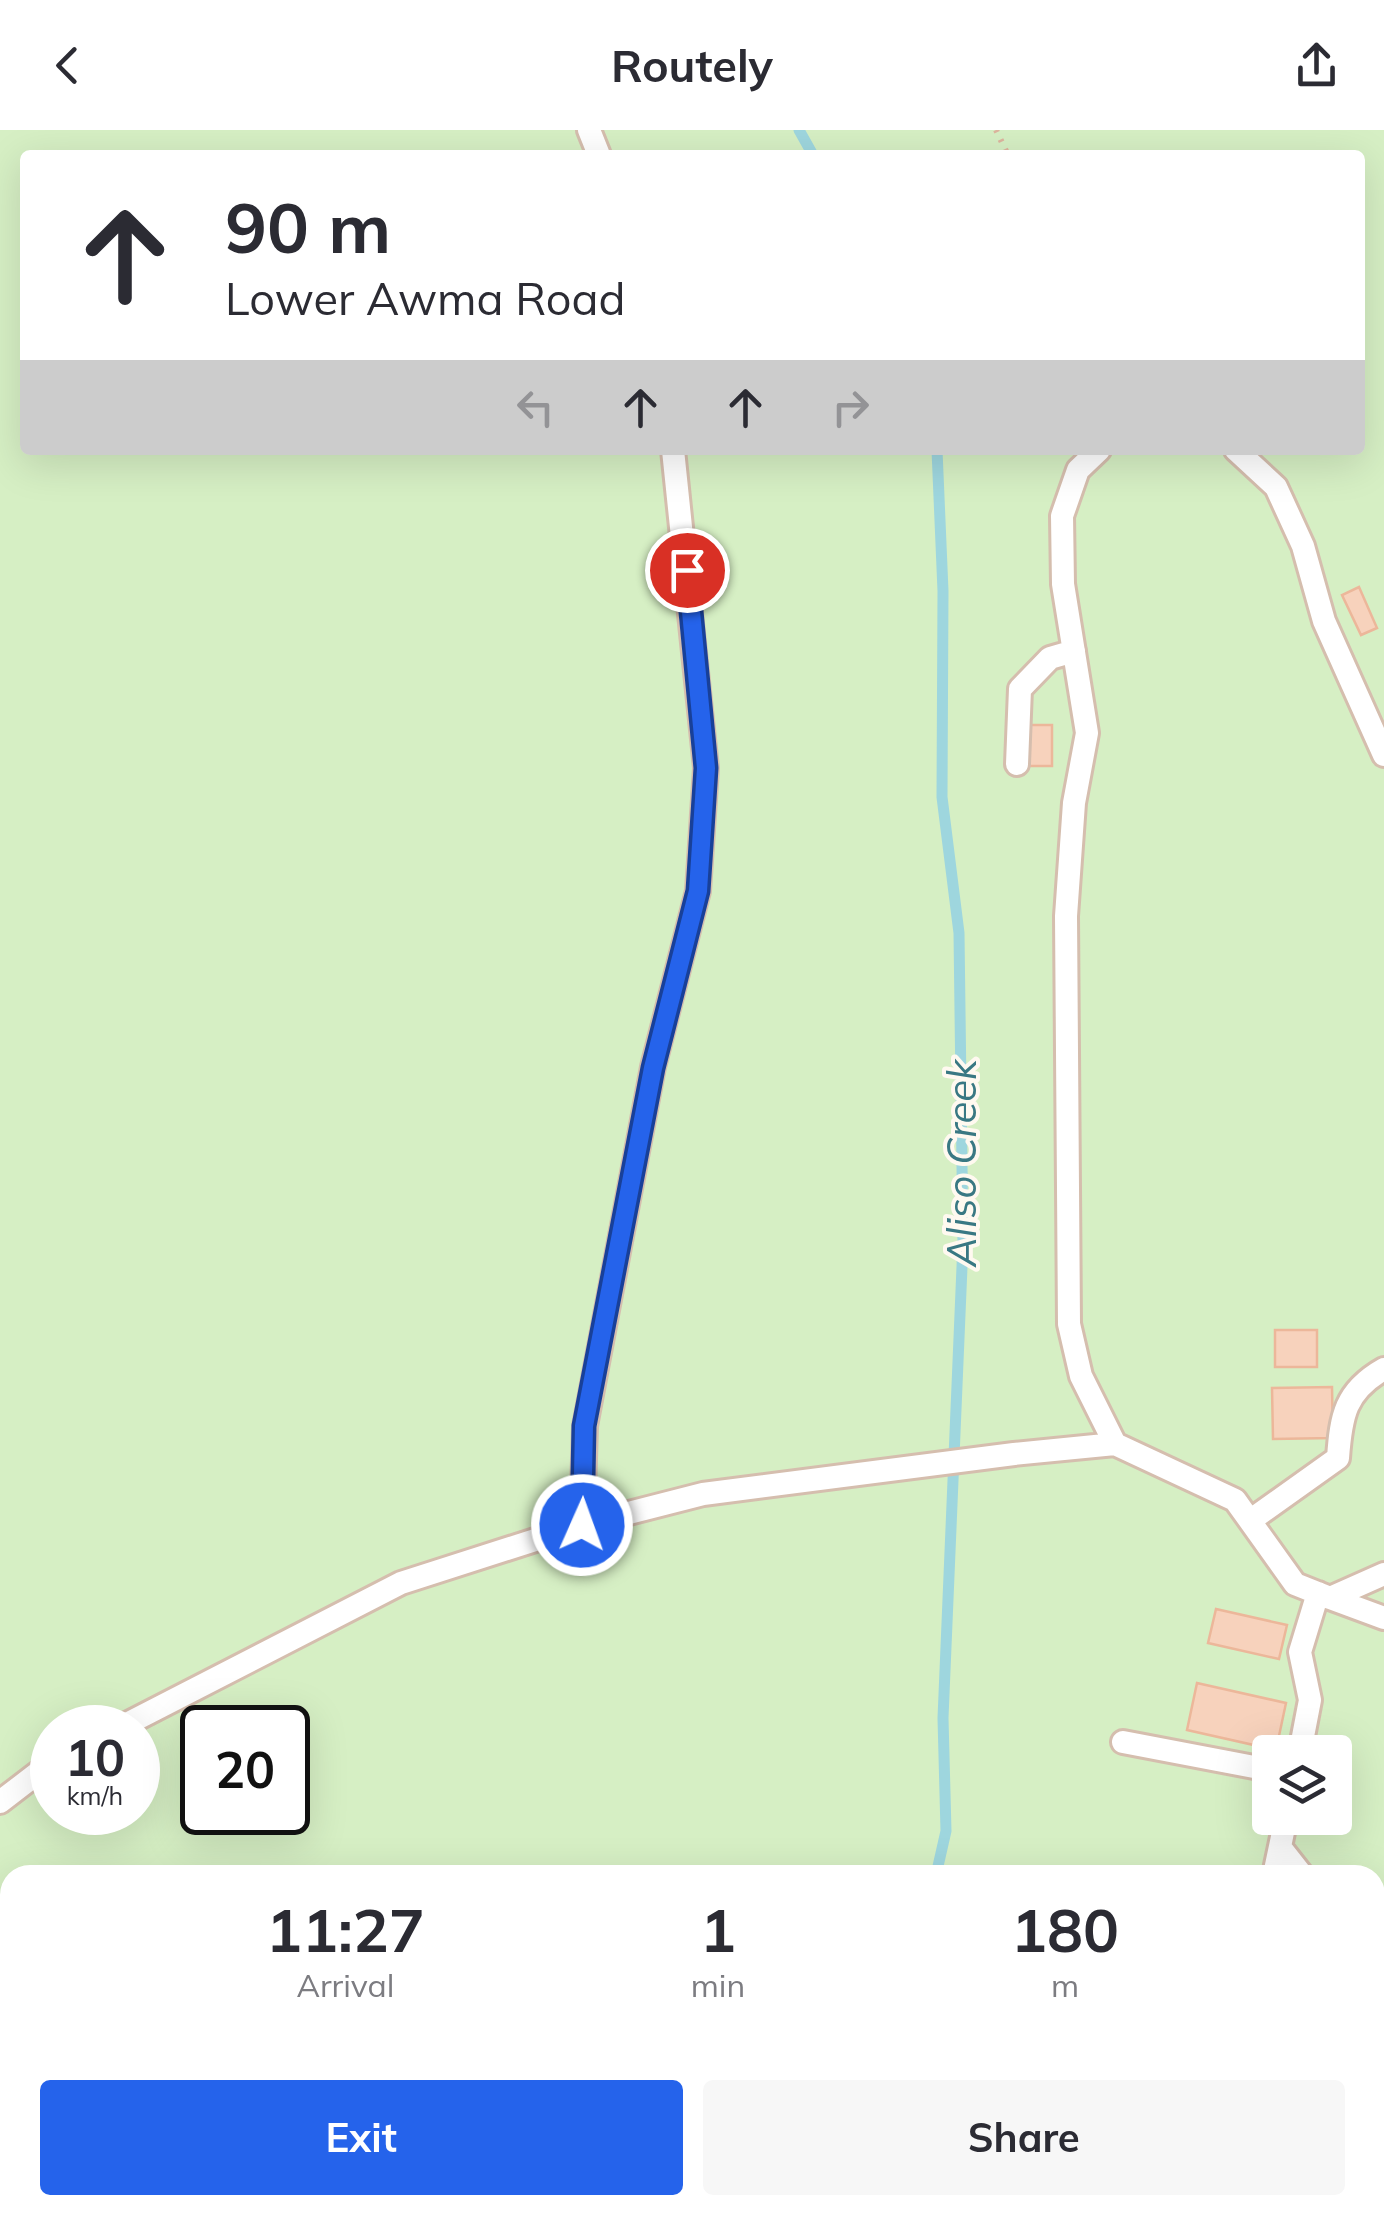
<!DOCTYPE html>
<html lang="en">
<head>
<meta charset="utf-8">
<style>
	:root { --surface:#fff; --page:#f7f7f7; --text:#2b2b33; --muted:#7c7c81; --accent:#2563eb }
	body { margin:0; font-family:Mulish,sans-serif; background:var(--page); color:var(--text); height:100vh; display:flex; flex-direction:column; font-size:38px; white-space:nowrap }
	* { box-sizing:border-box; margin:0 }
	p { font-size:32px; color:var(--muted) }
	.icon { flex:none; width:55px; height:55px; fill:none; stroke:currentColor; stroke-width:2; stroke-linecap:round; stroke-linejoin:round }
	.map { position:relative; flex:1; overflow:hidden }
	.details { position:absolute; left:0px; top:1735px; width:1385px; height:350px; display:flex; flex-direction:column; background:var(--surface); border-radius:30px 30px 0 0; box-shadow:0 10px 40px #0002 }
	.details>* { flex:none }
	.guide { position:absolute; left:20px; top:20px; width:1345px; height:305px; border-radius:10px; box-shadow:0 10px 40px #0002; background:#fff; color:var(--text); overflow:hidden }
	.buttons { position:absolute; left:1252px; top:1605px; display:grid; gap:20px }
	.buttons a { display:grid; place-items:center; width:100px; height:100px; border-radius:10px; background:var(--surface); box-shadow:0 10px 40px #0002; font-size:50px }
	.speed { position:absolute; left:30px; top:1575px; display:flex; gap:20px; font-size:50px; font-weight:700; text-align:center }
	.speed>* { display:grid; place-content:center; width:130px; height:130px; border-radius:50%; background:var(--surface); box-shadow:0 10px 40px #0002; line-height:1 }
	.speed small { font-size:25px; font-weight:400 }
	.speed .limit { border:5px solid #111; border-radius:15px; background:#fff; color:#111 }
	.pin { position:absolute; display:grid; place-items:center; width:85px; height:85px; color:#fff; margin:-42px; border:5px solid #fff; border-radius:50%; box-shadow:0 2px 10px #0007 }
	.me { position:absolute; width:110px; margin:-55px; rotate:2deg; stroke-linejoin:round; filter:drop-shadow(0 0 8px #0008) }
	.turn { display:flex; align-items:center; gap:35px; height:210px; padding:0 40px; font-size:45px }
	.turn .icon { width:130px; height:130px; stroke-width:2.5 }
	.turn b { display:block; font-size:70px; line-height:85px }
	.lanes { display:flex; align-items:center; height:95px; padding:0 40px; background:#0003; justify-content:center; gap:50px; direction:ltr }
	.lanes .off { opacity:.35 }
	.eta { display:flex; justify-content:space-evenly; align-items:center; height:170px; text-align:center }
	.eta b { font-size:60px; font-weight:700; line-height:70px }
	.action { display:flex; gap:20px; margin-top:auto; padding:20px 40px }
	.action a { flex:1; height:115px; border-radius:10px; background:var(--accent); color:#fff; font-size:40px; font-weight:700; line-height:115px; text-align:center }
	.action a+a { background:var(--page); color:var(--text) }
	header { display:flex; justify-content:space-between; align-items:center; height:130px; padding:0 40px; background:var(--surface); font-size:45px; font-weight:700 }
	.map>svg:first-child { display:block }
	.green { fill:#d6efc4; fill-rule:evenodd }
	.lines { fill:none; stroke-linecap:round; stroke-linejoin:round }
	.stream { stroke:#9ed6de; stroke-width:11 }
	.building { fill:#f7d2bc; stroke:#ecb79a; stroke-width:2.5 }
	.lane-casing { stroke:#d5beae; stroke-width:28 }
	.path { stroke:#ddb59e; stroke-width:6; stroke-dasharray:2.5 8; stroke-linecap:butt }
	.lane { stroke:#fff; stroke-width:22 }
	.route-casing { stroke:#184099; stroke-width:25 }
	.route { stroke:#2563eb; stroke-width:18 }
	.labels { text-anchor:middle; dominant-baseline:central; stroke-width:8; stroke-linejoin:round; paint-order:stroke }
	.water-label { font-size:40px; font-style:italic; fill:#397883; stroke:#fff9f0 }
</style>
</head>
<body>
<header><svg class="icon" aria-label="back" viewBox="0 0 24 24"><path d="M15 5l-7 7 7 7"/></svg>Routely<svg class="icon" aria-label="share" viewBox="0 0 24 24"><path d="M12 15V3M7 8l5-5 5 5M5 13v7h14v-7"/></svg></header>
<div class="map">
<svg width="1384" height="2085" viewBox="0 0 1384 2085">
	<rect width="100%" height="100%" fill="#fef5e8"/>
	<path class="green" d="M0,0H1384V2085H0ZM25,25H1360V320H25ZM52,1598H138V1682H52ZM202,1598H288V1682H202ZM1270,1622H1335V1688H1270ZM10,1745H1375V2075H10Z"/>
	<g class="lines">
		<path class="stream" d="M799,0L813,25
			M936,1745L946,1701L943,1588L963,1113L959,803L942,667L943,461L937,320
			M0,1933L10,1934
			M353,2075L362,2085
			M669,2085L682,2075"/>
	</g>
	<path class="building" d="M1359,457L1377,498L1361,505L1342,465Z
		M1023,595H1052V636H1023Z
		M1275,1200H1317V1237H1275Z
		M1332,1257L1333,1308L1273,1309L1272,1258Z
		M1216,1479L1287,1495L1279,1529L1208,1513Z
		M1197,1553L1286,1573L1276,1620L1187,1600Z"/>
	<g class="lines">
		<g class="lane-casing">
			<path id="lane" d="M589,0L599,25
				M1099,320L1078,340L1062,386L1063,454L1087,603L1074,673L1066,786L1069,1194L1081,1246L1115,1314
				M1236,320L1276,357L1303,416L1324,491L1384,625
				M1017,634L1020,559L1050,528L1074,521
				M1251,1390L1338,1328C1341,1286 1345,1261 1384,1239
				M582,1395L585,1296L653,937L698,761L706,638L673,320
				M1330,1468L1384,1488
				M119,1598L401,1453L582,1395L703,1364L1014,1324L1115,1314L1235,1370L1295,1454L1330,1468L1384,1444
				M1123,1612L1270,1640
				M1300,1622L1310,1570L1300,1522L1318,1463
				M0,1672L52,1632
				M1280,1717L1302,1745
				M1274,1745L1286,1688
				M1375,1807L1384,1808"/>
		</g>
		<path class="path" d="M996,0L1008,25"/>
		<use href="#lane" class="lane"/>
	</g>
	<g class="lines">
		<g class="route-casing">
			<path id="route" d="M582,1395L584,1296L653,938L698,761L706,638L687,440"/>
		</g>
		<use href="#route" class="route"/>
	</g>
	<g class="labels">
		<g class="water-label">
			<text transform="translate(961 1033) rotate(-90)">Aliso Creek</text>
		</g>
	</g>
</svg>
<div class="buttons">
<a><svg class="icon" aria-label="layers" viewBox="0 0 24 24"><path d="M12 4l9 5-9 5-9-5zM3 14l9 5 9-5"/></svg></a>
</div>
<div class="speed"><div>10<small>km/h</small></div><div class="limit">20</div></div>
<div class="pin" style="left:687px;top:440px;background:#d93025"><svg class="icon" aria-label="arrive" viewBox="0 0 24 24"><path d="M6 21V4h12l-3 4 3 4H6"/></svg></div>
<svg class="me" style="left:582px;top:1395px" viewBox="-20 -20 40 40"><circle r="17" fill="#2563eb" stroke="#fff" stroke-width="3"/><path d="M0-11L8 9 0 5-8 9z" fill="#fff"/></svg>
<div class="guide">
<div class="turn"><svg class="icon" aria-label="ahead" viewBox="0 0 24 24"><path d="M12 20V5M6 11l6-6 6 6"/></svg><div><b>90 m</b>Lower Awma Road</div></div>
<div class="lanes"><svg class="icon off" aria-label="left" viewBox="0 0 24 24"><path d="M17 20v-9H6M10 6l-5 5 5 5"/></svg><svg class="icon" aria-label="ahead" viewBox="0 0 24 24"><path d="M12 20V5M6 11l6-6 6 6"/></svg><svg class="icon" aria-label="ahead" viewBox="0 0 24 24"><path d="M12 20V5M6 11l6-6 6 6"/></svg><svg class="icon off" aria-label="right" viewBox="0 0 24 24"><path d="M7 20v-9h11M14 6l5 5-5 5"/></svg></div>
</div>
<section class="details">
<div class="eta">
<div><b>11:27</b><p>Arrival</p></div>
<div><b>1</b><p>min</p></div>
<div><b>180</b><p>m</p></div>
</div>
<div class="action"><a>Exit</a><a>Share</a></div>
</section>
</div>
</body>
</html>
